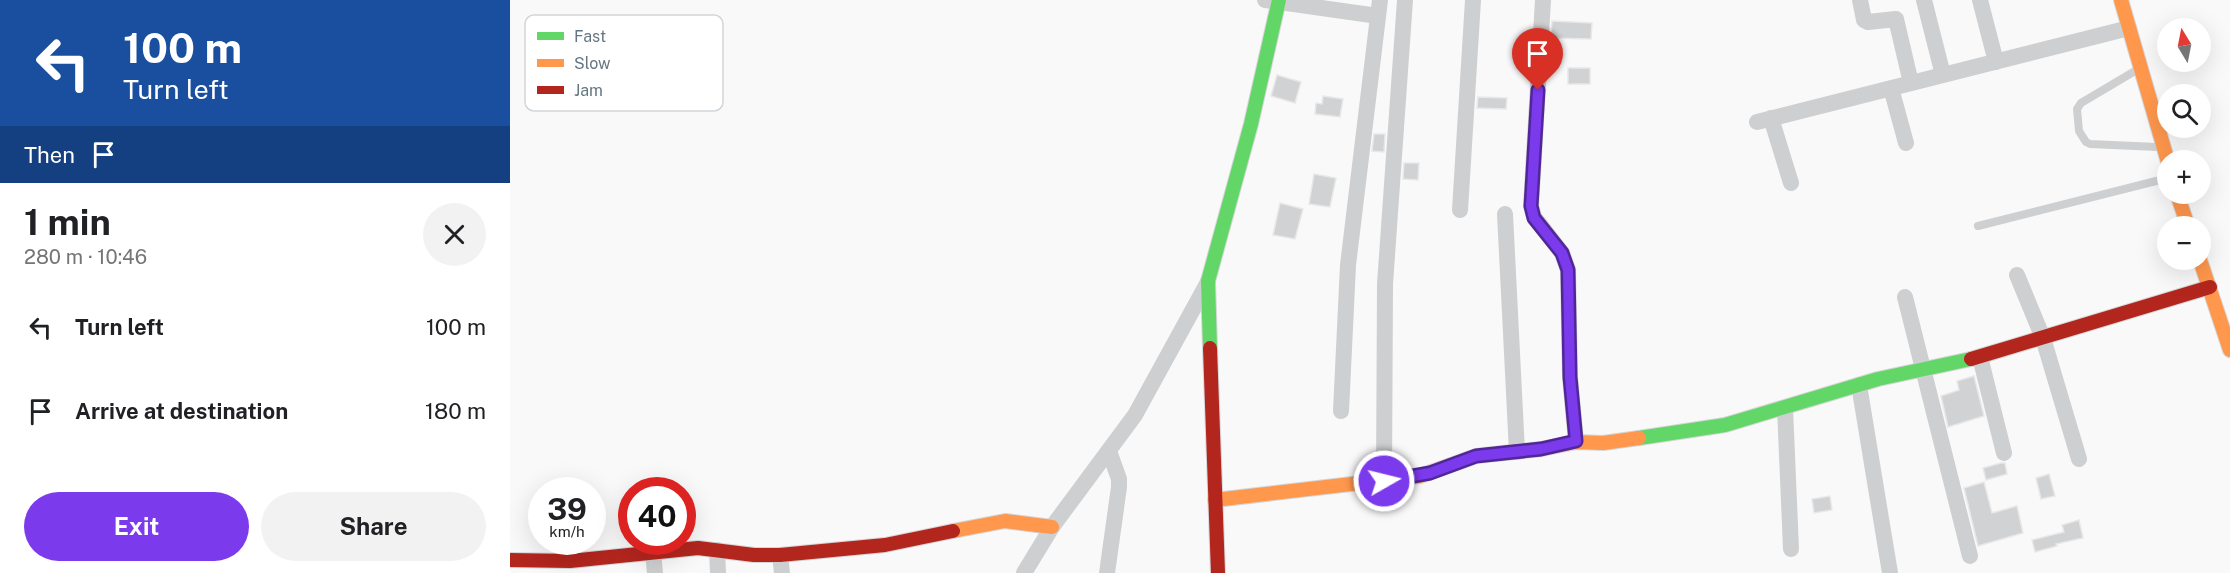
<!DOCTYPE html>
<html lang="en">
<head>
<meta charset="utf-8">
<style>
	:root { --surface:#fff; --page:#f2f2f2; --text:#202124; --muted:#757577; --accent:#7c3aed }
	body { margin:0; font-family:"Public Sans",sans-serif; background:var(--page); color:var(--text); height:100vh; display:flex; flex-direction:column; font-size:22px; white-space:nowrap }
	* { box-sizing:border-box; margin:0 }
	p { font-size:20px; color:var(--muted) }
	.icon { flex:none; width:33px; height:33px; fill:none; stroke:currentColor; stroke-width:2; stroke-linecap:round; stroke-linejoin:round }
	.map { position:relative; flex:1; overflow:hidden }
	.drawer { display:flex; flex-direction:column; background:var(--surface); width:510px }
	.drawer>* { flex:none }
	.guide { background:#1a4fa0; color:#fff; overflow:hidden }
	.needle { width:39px; rotate:350deg }
	.buttons { position:absolute; left:1647px; top:18px; display:grid; gap:12px }
	.buttons a { display:grid; place-items:center; width:54px; height:54px; border-radius:50%; background:var(--surface); box-shadow:0 6px 24px #0002; font-size:30px }
	.speed { position:absolute; left:18px; top:477px; display:flex; gap:12px; font-size:30px; font-weight:700; text-align:center }
	.speed>* { display:grid; place-content:center; width:78px; height:78px; border-radius:50%; background:var(--surface); box-shadow:0 6px 24px #0002; line-height:1 }
	.speed small { font-size:15px; font-weight:400 }
	.speed .limit { border:9px solid #d22; background:#fff; color:#111 }
	.pin { position:absolute; display:grid; place-items:center; width:51px; height:51px; color:#fff; margin:-62px -26px; border-radius:50% 50% 50% 0; rotate:-45deg; box-shadow:0 0 6px #0007 }
	.pin .icon { rotate:45deg }
	.me { position:absolute; width:66px; margin:-33px; rotate:82deg; stroke-linejoin:round; filter:drop-shadow(0 0 4px #0008) }
	.turn { display:flex; align-items:center; gap:21px; height:126px; padding:0 24px; font-size:27px }
	.turn .icon { width:78px; height:78px; stroke-width:2.5 }
	.turn b { display:block; font-size:42px; line-height:51px }
	.then { display:flex; align-items:center; height:57px; padding:0 24px; background:#0003; gap:12px; font-size:22px }
	.round { display:grid; place-items:center; flex:none; width:63px; height:63px; border-radius:32px; background:var(--page) }
	.summary { display:flex; align-items:center; justify-content:space-between; height:102px; padding:0 24px }
	h1 { font-size:36px; font-weight:700; line-height:45px }
	.cta { display:flex; gap:12px; margin-top:auto; padding:12px 24px }
	.cta a { flex:1; height:69px; border-radius:36px; background:var(--accent); color:#fff; font-size:24px; font-weight:700; line-height:69px; text-align:center }
	.cta a+a { background:var(--page); color:var(--text) }
	ul { padding:0; list-style:none }
	li { display:flex; align-items:center; gap:18px; height:84px; padding:0 24px }
	li div { flex:1 }
	li b { display:block; font-size:22px }
	li em { font-style:normal }
	main { display:flex; flex:1; min-height:0 }
	.map>svg:first-child { display:block }
	.building { fill:#d0d2d3; stroke:#e8e8e8; stroke-width:1.5 }
	.lines { fill:none; stroke-linecap:round; stroke-linejoin:round }
	.fast-casing { stroke:#d5d6d7; stroke-width:16 }
	.slow-casing { stroke:#d5d6d7; stroke-width:16 }
	.jam-casing { stroke:#d5d6d7; stroke-width:16 }
	.lane { stroke:#cecfd0; stroke-width:8 }
	.street { stroke:#cecfd0; stroke-width:16 }
	.fast { stroke:#63d668; stroke-width:14 }
	.slow { stroke:#ff974d; stroke-width:14 }
	.jam { stroke:#b3261e; stroke-width:14 }
	.route-casing { stroke:#51269a; stroke-width:15 }
	.route { stroke:#7c3aed; stroke-width:10 }
	.key { fill:#fff; stroke:#d1d6da; stroke-width:1.5 }
	.key-label { font-size:16px; fill:#657683 }
</style>
</head>
<body>
<main>
<section class="drawer">
<div class="guide">
<div class="turn"><svg class="icon" aria-label="left" viewBox="0 0 24 24"><path d="M17 20v-9H6M10 6l-5 5 5 5"/></svg><div><b>100 m</b>Turn left</div></div>
<div class="then">Then<svg class="icon" aria-label="arrive" viewBox="0 0 24 24"><path d="M6 21V4h12l-3 4 3 4H6"/></svg></div>
</div>
<div class="summary"><div><h1>1 min</h1><p>280 m · 10:46</p></div><a class="round"><svg class="icon" aria-label="close" viewBox="0 0 24 24"><path d="M6 6l12 12M18 6L6 18"/></svg></a></div>
<ul>
<li><svg class="icon" aria-label="left" viewBox="0 0 24 24"><path d="M17 20v-9H6M10 6l-5 5 5 5"/></svg><div><b>Turn left</b></div><em>100 m</em></li>
<li><svg class="icon" aria-label="arrive" viewBox="0 0 24 24"><path d="M6 21V4h12l-3 4 3 4H6"/></svg><div><b>Arrive at destination</b></div><em>180 m</em></li>
</ul>
<div class="cta"><a>Exit</a><a>Share</a></div>
</section>
<div class="map">
<svg width="1720" height="573" viewBox="0 0 1720 573">
	<rect width="100%" height="100%" fill="#f9f9f9"/>
	<path class="building" d="M1042,21L1082,23L1081,39L1041,38Z
		M1058,68H1080V84H1058Z
		M767,75L791,82L785,103L761,96Z
		M813,96L833,99L830,117L805,114L806,103L812,104Z
		M968,97L997,98L996,109L967,108Z
		M864,134H875L874,152L862,151Z
		M894,163H909L908,180L893,179Z
		M804,174L826,178L820,207L799,204Z
		M770,203L793,209L785,239L763,235Z
		M1464,376L1474,416L1438,427L1431,396L1449,390L1447,381Z
		M1491,463H1495L1497,474L1476,480L1473,468Z
		M1539,474L1545,496L1531,499L1526,478Z
		M1474,482L1482,513L1507,506L1513,533L1468,546L1454,488Z
		M1320,496L1322,510L1304,513L1302,499Z
		M1569,520L1573,538L1546,544L1547,546L1525,552L1522,540L1554,532L1552,525Z"/>
	<g class="lines">
		<g class="fast-casing">
			<path id="fast" d="M700,348L698,281L741,124L769,0
				M1129,438L1215,425L1368,379L1461,359"/>
		</g>
		<g class="slow-casing">
			<path id="slow" d="M1611,0L1658,162
				M1667,194L1678,226
				M1690,260L1720,350
				M705,500L910,476L966,456L1031,449L1066,442L1093,443L1129,438
				M443,531L495,521L542,527"/>
		</g>
		<g class="jam-casing">
			<path id="jam" d="M700,348L708,573
				M1461,359L1700,287
				M0,560L60,561L188,548L244,555H270L375,545L443,531"/>
		</g>
		<path class="lane" d="M1625,71L1571,103L1567,109L1569,131L1576,142L1580,144L1647,147
			M1468,226L1658,178"/>
		<path class="street" d="M755,0L868,16
			M1033,0L1021,206L1024,217L1052,253L1058,270L1060,377L1066,442
			M1350,0L1354,20L1358,22L1386,19L1401,83
			M1414,0L1433,75
			M1470,0L1486,62
			M1381,88L1396,143
			M1261,118L1281,183
			M1247,122L1619,28
			M950,210L963,0
			M995,214L1007,452
			M1507,275L1533,338L1569,459
			M1395,297L1460,556
			M1470,357L1494,453
			M1349,385L1380,573
			M1275,408L1281,549
			M831,411L838,265L870,0
			M874,481L875,284L895,0
			M207,550L208,573
			M143,552L145,573
			M270,555L272,573
			M514,573L542,527L625,415L698,282
			M597,573L609,487V479L599,451"/>
		<use href="#fast" class="fast"/>
		<use href="#slow" class="slow"/>
		<use href="#jam" class="jam"/>
	</g>
	<g class="lines">
		<g class="route-casing">
			<path id="route" d="M874,481L920,473L966,456L1031,449L1066,441L1060,377L1058,270L1052,253L1024,218L1021,206L1028,90"/>
		</g>
		<use href="#route" class="route"/>
	</g>
	<rect x="15" y="15" width="198" height="96" rx="9" class="key"/>
	<rect x="27" y="32" width="27" height="8" fill="#63d668"/>
	<rect x="27" y="59" width="27" height="8" fill="#ff974d"/>
	<rect x="27" y="86" width="27" height="8" fill="#b3261e"/>
	<g class="key-label">
		<text x="64" y="42">Fast</text>
		<text x="64" y="69">Slow</text>
		<text x="64" y="96">Jam</text>
	</g>
</svg>
<div class="buttons">
<a><svg class="needle" viewBox="-14 -14 28 28"><path d="M0-13l5 13h-10z" fill="#e53935"/><path d="M0 13l5-13h-10z" fill="#757577"/></svg></a>
<a><svg class="icon" aria-label="search" viewBox="0 0 24 24"><circle cx="10" cy="10" r="6"/><path d="M15 15l6 6"/></svg></a>
<a>+</a>
<a>−</a>
</div>
<div class="speed"><div>39<small>km/h</small></div><div class="limit">40</div></div>
<div class="pin" style="left:1028px;top:90px;background:#d93025"><svg class="icon" aria-label="arrive" viewBox="0 0 24 24"><path d="M6 21V4h12l-3 4 3 4H6"/></svg></div>
<svg class="me" style="left:874px;top:481px" viewBox="-20 -20 40 40"><circle r="17" fill="#7c3aed" stroke="#fff" stroke-width="3"/><path d="M0-11L8 9 0 5-8 9z" fill="#fff"/></svg>
</div>
</main>
</body>
</html>
